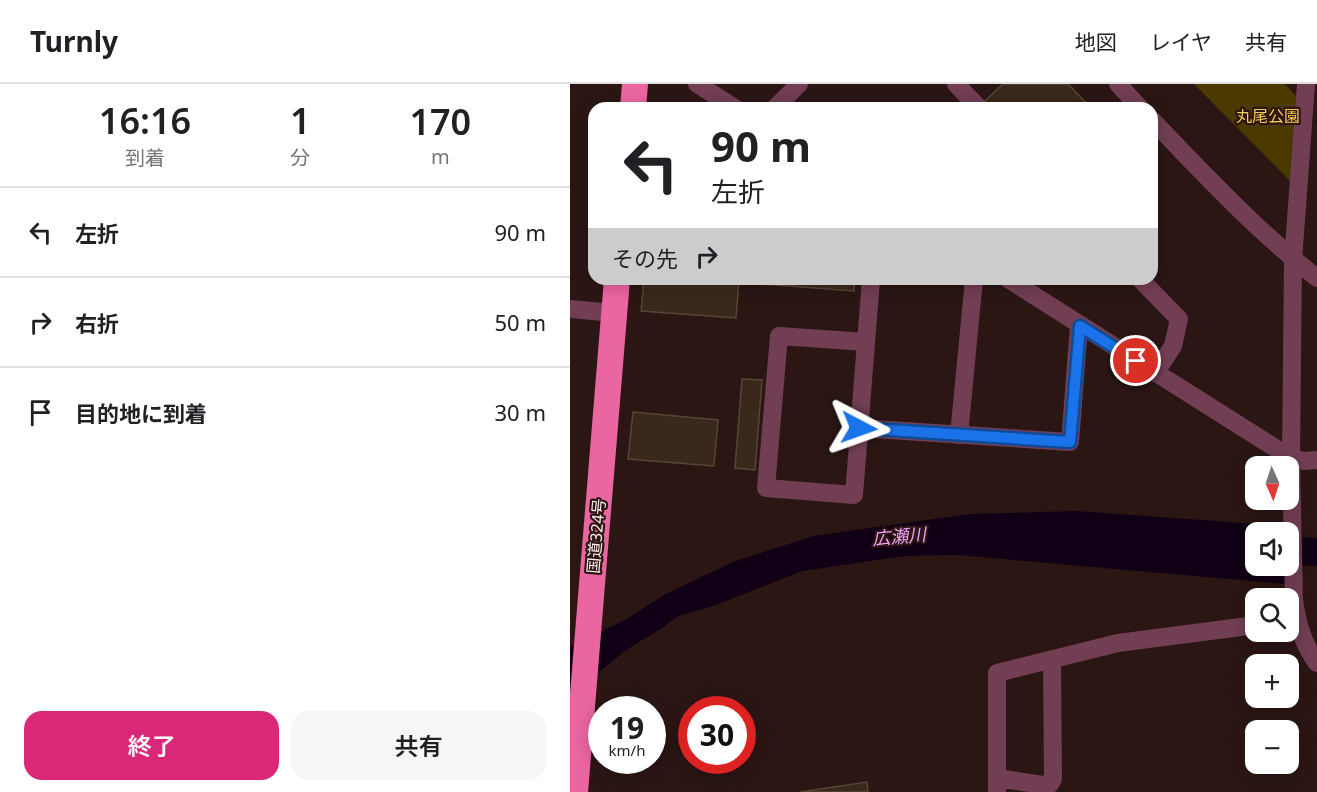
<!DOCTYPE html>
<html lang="ja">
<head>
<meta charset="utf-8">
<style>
	:root { --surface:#fff; --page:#f6f6f6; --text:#202124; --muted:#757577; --line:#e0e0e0; --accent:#db2777 }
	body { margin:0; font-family:"Noto Sans","Noto Sans JP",sans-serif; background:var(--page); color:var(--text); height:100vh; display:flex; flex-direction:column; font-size:22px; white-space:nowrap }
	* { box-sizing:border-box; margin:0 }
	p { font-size:20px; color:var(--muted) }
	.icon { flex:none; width:33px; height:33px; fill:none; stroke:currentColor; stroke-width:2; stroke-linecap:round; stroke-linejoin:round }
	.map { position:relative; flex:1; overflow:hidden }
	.details { display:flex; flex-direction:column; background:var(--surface); width:570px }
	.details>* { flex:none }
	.banner { position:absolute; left:18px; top:18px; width:570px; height:183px; border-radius:18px; box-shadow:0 3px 15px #0003; background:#fff; color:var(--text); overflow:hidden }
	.needle { width:39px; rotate:177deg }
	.buttons { position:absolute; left:675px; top:372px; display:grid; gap:12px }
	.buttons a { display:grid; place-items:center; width:54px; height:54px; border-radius:12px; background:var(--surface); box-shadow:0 3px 15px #0003; font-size:30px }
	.speed { position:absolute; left:18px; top:612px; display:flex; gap:12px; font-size:30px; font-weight:700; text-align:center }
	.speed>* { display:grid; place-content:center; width:78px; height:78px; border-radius:50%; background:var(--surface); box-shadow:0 3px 15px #0003; line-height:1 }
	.speed small { font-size:15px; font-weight:400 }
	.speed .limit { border:9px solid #d22; background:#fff; color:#111 }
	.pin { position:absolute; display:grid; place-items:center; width:51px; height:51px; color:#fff; margin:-26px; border:3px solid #fff; border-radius:50%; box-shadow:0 2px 6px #0007 }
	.me { position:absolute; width:66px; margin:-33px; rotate:94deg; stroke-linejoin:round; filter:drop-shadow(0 0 4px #0008) }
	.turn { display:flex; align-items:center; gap:21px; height:126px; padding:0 24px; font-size:27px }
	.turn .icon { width:78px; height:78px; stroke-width:2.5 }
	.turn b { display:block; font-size:42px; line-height:51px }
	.then { display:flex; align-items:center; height:57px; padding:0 24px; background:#0003; gap:12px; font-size:22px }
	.eta { display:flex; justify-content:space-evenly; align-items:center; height:102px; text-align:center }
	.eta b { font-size:36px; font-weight:600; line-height:42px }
	.primary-button { display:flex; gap:12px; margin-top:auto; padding:12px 24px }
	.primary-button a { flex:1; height:69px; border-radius:18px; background:var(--accent); color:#fff; font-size:24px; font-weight:600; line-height:69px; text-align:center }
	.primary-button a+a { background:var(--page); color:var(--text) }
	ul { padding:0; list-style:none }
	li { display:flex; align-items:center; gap:18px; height:90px; padding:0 24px; border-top:2px solid var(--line) }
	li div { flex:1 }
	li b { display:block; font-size:22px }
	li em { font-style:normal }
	header { display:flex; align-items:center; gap:36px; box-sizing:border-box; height:84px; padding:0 30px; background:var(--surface); border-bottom:2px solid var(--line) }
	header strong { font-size:28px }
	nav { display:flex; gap:33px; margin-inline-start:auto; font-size:21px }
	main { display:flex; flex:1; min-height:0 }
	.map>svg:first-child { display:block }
	.green { fill:#4b3900 }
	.water { fill:#110015 }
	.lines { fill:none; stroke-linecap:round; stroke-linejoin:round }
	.river { stroke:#110015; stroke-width:28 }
	.building { fill:#39281b; stroke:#584537; stroke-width:1.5 }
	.minor { stroke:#723e54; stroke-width:18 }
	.highway { stroke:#ea66a1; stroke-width:26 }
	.route-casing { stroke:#114b97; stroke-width:15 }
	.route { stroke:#1a73e8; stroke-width:10 }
	.labels { text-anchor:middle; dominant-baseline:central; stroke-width:4.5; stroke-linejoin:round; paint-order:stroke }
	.park-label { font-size:16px; fill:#f8cc55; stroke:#2b1614 }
	.street-label { font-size:16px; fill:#fdeeec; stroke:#2b1614 }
	.water-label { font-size:18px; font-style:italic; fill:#eea0f6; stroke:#2b1614 }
</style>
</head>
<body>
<header>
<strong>Turnly</strong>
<nav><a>地図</a><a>レイヤ</a><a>共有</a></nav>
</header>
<main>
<section class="details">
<div class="eta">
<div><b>16:16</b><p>到着</p></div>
<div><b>1</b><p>分</p></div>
<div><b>170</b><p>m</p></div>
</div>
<ul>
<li><svg class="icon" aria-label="left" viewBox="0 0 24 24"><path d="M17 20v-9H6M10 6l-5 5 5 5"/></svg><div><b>左折</b></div><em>90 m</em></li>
<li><svg class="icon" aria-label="right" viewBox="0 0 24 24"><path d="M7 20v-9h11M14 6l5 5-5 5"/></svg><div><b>右折</b></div><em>50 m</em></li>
<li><svg class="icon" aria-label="arrive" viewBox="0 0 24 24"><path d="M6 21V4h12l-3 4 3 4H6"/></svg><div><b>目的地に到着</b></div><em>30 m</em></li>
</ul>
<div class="primary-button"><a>終了</a><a>共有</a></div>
</section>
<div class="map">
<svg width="747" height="708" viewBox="0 0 747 708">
	<rect width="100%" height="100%" fill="#2b1614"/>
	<path class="green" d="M624,0H715L729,15L723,100Z"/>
	<path class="water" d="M506,427L715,442V448H686V482H716L715,500L388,471L335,472L232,487L143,522L108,532L92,544L56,566L0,612V563L55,536L94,511L163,478L243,452L400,430Z"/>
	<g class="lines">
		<path class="river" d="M718,467L747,468"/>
	</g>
	<path class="building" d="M433,0H498L521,24H422L415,17Z
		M74,195H169L166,234L71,227Z
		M192,195H285L284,207L192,200Z
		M172,295L192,296L185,386L165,384Z
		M63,328L148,336L144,382L58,375Z
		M297,698L298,708H230Z"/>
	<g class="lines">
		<path class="minor" d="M127,0L165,24
			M386,0L409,24
			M548,0L570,24
			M736,0L723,176L721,374L724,516C727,538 733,561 747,579
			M205,24L229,0
			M582,36C635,91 687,147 747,194
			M438,195L721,374L734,377L747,376
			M570,195L609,235L603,262L585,289
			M0,225L44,229
			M296,258L209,252L196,404L284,411L301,195
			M289,344L500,358L509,242
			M389,351L404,195
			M427,694L473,701L480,700L483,695L482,575
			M427,708V589L548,559L686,541"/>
		<path class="highway" d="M63,24L65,0
			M5,708L47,195"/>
	</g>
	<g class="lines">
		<g class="route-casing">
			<path id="route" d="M289,344L500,358L510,242L566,277"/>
		</g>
		<use href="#route" class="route"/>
	</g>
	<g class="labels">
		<g class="park-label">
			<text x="698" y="32">丸尾公園</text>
		</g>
		<g class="street-label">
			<text transform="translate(26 452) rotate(-85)">国道324号</text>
		</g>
		<g class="water-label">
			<text transform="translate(329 452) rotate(-5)">広瀬川</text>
		</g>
	</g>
</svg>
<div class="buttons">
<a><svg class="needle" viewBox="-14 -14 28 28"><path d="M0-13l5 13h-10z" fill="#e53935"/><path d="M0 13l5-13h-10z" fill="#757577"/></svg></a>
<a><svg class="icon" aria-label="sound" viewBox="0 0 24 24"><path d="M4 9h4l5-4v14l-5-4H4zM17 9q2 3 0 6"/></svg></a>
<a><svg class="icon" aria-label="search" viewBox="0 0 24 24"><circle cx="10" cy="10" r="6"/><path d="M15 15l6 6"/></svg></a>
<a>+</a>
<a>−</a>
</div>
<div class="speed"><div>19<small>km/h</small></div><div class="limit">30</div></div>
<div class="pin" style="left:566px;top:277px;background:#d93025"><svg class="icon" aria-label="arrive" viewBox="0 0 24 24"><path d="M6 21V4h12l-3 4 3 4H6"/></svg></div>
<svg class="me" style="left:289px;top:344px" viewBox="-20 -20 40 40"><path d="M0-17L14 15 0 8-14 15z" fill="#1a73e8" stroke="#fff" stroke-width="4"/></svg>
<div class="banner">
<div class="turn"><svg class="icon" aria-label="left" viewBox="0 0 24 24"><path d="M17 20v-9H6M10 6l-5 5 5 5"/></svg><div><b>90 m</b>左折</div></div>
<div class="then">その先<svg class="icon" aria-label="right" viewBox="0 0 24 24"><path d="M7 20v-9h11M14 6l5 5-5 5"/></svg></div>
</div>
</div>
</main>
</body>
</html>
